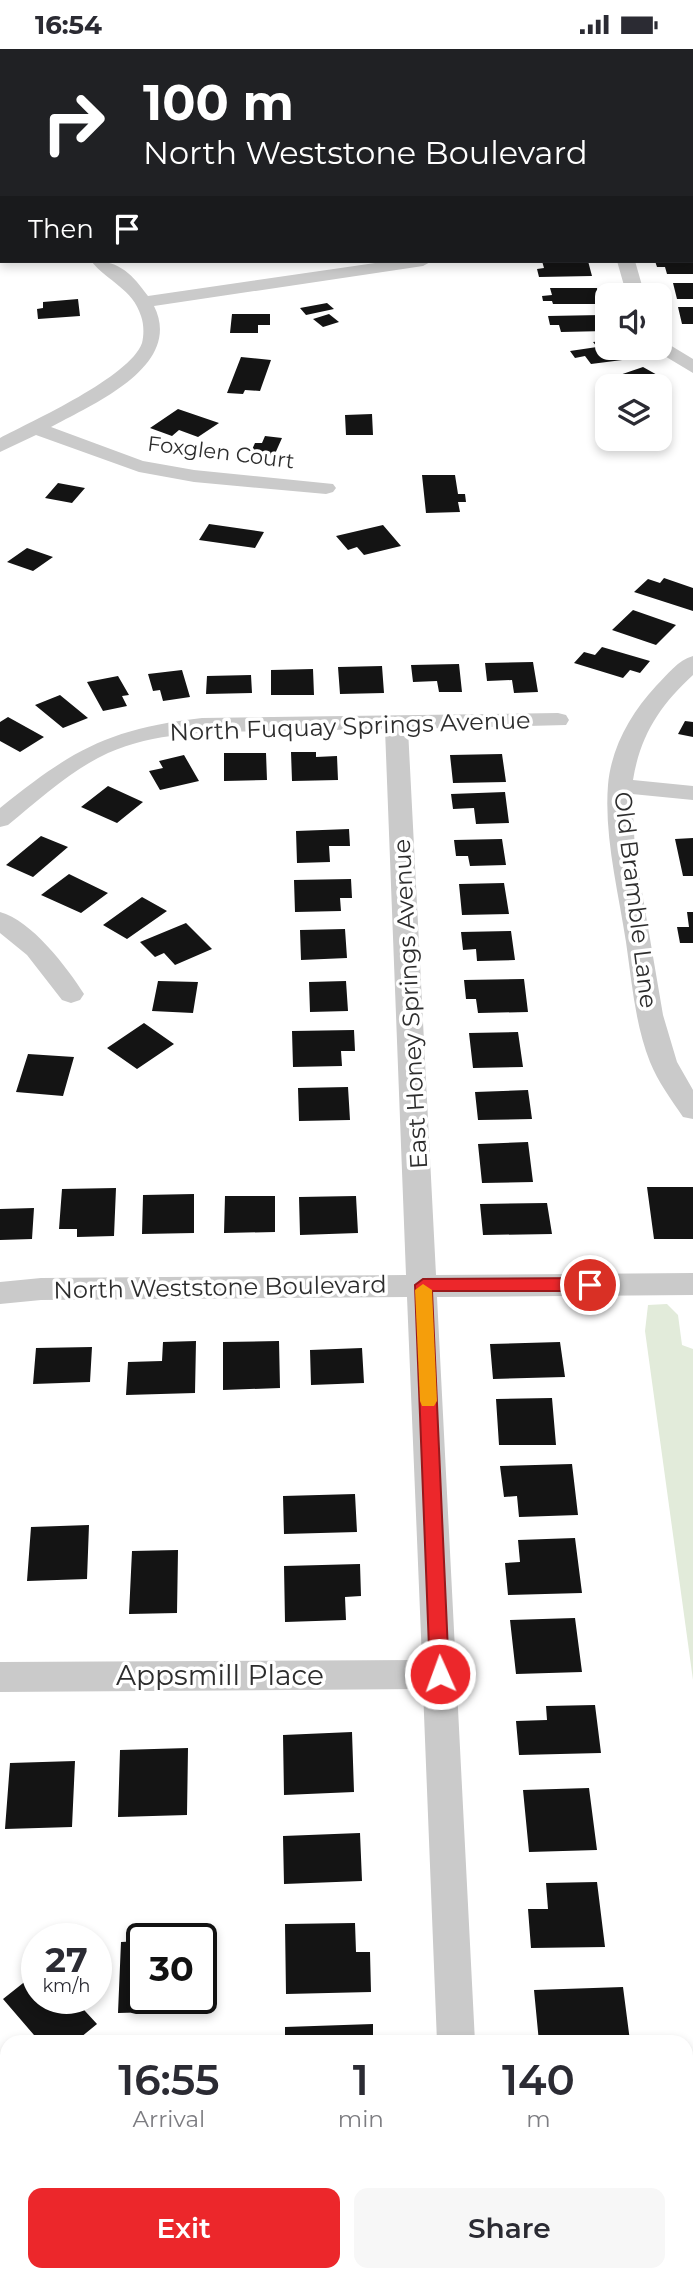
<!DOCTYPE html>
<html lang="en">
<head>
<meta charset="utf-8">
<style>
	:root { --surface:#fff; --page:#f7f7f7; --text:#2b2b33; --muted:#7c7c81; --accent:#ec272b }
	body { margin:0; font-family:Montserrat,sans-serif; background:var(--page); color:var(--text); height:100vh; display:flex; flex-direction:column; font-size:26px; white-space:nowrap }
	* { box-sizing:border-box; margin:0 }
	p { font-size:23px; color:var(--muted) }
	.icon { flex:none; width:38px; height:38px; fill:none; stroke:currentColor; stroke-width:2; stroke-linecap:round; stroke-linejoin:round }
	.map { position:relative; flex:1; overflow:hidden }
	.details { position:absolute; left:0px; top:1986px; width:693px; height:247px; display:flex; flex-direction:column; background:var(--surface); border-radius:21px 21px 0 0; box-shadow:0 4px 10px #0003 }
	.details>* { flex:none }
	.guide { position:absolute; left:0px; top:0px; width:693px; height:214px; box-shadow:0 4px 10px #0003; background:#202124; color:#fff; overflow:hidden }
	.fabs { position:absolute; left:595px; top:234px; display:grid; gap:14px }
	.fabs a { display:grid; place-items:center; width:77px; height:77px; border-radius:14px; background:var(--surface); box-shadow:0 4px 10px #0003; font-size:35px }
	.speed { position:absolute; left:21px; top:1874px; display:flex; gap:14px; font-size:35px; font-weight:700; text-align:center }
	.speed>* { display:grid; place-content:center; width:91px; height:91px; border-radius:50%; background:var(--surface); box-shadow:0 4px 10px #0003; line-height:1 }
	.speed small { font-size:18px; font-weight:400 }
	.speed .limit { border:4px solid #111; border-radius:10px; background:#fff; color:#111 }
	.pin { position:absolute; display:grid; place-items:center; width:60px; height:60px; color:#fff; margin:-30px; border:4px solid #fff; border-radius:50%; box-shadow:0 2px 7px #0007 }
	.me { position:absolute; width:77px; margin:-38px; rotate:358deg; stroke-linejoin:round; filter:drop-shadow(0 0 5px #0008) }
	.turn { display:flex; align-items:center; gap:24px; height:147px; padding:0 28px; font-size:32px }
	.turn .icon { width:91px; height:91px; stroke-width:2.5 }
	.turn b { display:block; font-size:49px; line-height:60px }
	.then { display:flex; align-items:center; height:66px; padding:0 28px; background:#0003; gap:14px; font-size:26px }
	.eta { display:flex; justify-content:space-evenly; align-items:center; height:119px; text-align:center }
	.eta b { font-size:42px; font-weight:600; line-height:49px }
	.cta { display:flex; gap:14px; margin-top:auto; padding:14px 28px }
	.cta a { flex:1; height:80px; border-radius:14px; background:var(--accent); color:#fff; font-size:28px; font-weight:600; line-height:80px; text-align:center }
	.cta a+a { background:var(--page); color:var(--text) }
	.status { display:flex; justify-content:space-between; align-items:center; height:49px; padding:0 35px; background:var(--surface); direction:ltr }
	.status svg { height:19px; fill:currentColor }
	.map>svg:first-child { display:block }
	.green { fill:#e2ebda }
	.building { fill:#141414 }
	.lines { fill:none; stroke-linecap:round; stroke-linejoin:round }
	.street { fill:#cacaca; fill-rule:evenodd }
	.route { fill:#ec272b; stroke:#99191c; stroke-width:2 }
	.slow { fill:#f59e0b }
	.labels { text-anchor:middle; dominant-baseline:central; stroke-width:7; stroke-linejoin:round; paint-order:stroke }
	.far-street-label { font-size:21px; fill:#2d2d2d; stroke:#fff }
	.street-label { font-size:24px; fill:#2d2d2d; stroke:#fff }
	.near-street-label { font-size:28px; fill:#2d2d2d; stroke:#fff }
</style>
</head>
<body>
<div class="status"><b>16:54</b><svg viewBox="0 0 49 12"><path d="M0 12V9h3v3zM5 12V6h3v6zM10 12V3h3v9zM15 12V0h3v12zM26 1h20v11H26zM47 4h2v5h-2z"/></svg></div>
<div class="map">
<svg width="693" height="2232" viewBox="0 0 693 2232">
	<rect width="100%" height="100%" fill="#fff"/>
	<path class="green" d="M667,1255L678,1266L682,1296L693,1300V1631L645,1282L648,1256Z"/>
	<path class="building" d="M542,212H588L592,227L539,228L537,220L544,219Z
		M655,212H693V225H667L665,218H657Z
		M673,234H693V250H677Z
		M550,239H597L600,255H553L552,252H543L542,247L552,246Z
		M78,250L80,267L38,270L37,260L43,259V253Z
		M327,254L334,260L306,266L300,259Z
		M678,258H693V275H682Z
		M232,265H270V276H258V284H230Z
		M329,265L339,273L323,278L313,270Z
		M601,266L606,282L561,283L559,276H550L548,267Z
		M607,291V299H622L630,310L591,315L585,307L575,309L570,302L597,298L593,293Z
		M241,308L271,311L260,342L245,341L243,345L227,344Z
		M643,318L668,332L653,338H616L605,331Z
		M178,360L219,374L198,388L179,381L172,387L150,379Z
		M372,365L373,386H346L345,366Z
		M265,387L282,389L274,407L250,405L255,394H262Z
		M422,426H455L458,445H465L466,453H458L460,463L426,464Z
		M58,434L85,439L72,454L45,449Z
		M209,475L264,483L255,499L199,491Z
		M383,476L401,497L364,506L357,498L348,501L336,487Z
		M27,499L53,508L33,522L7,513Z
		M664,529L693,539V562L634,543L648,530L660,534Z
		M633,561L676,576L656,596L612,581Z
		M602,598L650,612L640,624L630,621L623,629L574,614L584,603L595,606Z
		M533,613L538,643L514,644L512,631L487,632L485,614Z
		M459,615L462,643H439L437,632L413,633L411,616Z
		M382,617L384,644L340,645L338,618Z
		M313,620L314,646H271V621Z
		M182,621L190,648L163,652L160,641L153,642L148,625Z
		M251,626L252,644L206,645L207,627Z
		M118,627L129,646L122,647L127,657L103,662L87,633Z
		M60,646L88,669L63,679L35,656Z
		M8,668L44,688L20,703L0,692V673Z
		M685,672L693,673V688L678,685Z
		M291,703H316V708L337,707L338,731L292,732Z
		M224,704H266L267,731L224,732Z
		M502,705L506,733L453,734L450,706Z
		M184,706L199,732L160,741L149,722L163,719L159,712Z
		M108,737L143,753L117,774L81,758Z
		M505,743L509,774L476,775L474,759L453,760L451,745Z
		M349,780L350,797H329L330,813L297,814L296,782Z
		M41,787L68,798L33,828L6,816Z
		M693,789V827H683L675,790Z
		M502,790L506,816L470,817L468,807H456L454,791Z
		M69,825L108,844L81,864L41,846Z
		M351,830L352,849H340L341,862L295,863L294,831Z
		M504,834L509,865L462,866L459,835Z
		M142,848L167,862L127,890L103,876Z
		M687,863H693V894H680L677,878H689Z
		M186,874L212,900L175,916L164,904L155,908L140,893Z
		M345,880L347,909L301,911L300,881Z
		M511,882L515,911L477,912L476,900L463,901L461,883Z
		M524,930L528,963L478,964L476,950H466L464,931Z
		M158,932L198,933L193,964L152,962Z
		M346,932L348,962L310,963L309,933Z
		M144,974L174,995L137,1020L107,999Z
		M354,981L355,1002H341L342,1017L293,1018L292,982Z
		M518,983L523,1018L473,1019L469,984Z
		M28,1005L74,1008L63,1047L16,1043Z
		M348,1038L350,1071L299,1072L298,1039Z
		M528,1041L532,1070L478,1071L475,1043Z
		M528,1093L533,1133L482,1134L478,1095Z
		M647,1138H693V1190H654Z
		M116,1139L114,1187L77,1188V1180H59L62,1140Z
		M194,1145V1184L142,1185L143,1146Z
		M225,1147H275V1183L224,1184Z
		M356,1147L358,1184L300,1186L299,1148Z
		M547,1154L552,1185L483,1186L480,1155Z
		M34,1159L32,1190L0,1191V1160Z
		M196,1292L195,1344L126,1346L128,1313L162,1312L163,1293Z
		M279,1292L280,1339L223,1341V1293Z
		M560,1293L565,1328L493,1330L490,1295Z
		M92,1298L90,1333L33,1335L36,1299Z
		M362,1299L364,1334L311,1336L310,1301Z
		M552,1349L556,1396H499L496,1350Z
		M572,1415L578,1466L519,1468L517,1447L504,1448L500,1417Z
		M355,1445L357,1483L284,1485L283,1447Z
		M89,1476L87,1530L27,1532L31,1478Z
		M575,1489L582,1544L508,1546L505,1514L520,1513L518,1491Z
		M178,1501L177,1564L129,1565L132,1502Z
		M360,1515L361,1547L345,1548L346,1571L285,1573L284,1517Z
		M575,1569L582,1623L516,1625L510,1571Z
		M595,1656L601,1704L519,1706L516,1672L547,1671L546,1657Z
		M352,1683L354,1743L284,1746L283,1686Z
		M188,1699L187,1766L118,1768L120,1701Z
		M75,1712L72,1778L5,1780L10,1714Z
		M589,1739L597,1801L529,1803L523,1741Z
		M360,1784L362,1832L284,1835L283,1787Z
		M597,1833L605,1898L531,1899L528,1860H548L546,1834Z
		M355,1874L356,1903H370L371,1943L286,1945L285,1875Z
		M142,1892V1950H189V1962L118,1964L121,1893Z
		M37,1923V1950H74L97,1975L75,1993H40L3,1950Z
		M623,1938L630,1992L539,1993L534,1941Z
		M373,1975V1993H285V1978Z
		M7,2203V2226H52L54,2232H0V2206Z
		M574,2226H607L606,2232H594Z"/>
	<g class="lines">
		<path class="street" d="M274,0H291L273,2Z
			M385,0H404L405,2H386Z
			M681,0H693V4L691,2Z
			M691,43H693V53H691Z
			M691,101H693V111H691Z
			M2,126V137H0V127Z
			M0,170H2V180H0Z
			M91,212C119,211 132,225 148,247L389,212H432L423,217L154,257C184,317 93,355 51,378L143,412L194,421L333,435L336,439L333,443L326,445L194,433L139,423L36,386L0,403V389C32,372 130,328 142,294C144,286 144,275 141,267C133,240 107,232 91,212Z
			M617,212H635L645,247H627Z
			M660,290L693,310V324L653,300L660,299Z
			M693,607V626C660,656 640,687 633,731L693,737V751L632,745L635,802L663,966L677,1013L693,1041V1070L683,1068C671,1050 658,1033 650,1013C635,975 632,934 626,893C618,841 604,787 608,736C611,699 631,664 656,637C667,626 678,611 693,607Z
			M558,664L566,666L569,671L566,676L408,680L436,1226L693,1224V1246L437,1248L475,1993H437L423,1640L0,1643V1613L422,1611L407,1248L41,1251L0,1255V1233L41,1229L406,1226L385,680C345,681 306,681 267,682C213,683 158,682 108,704C71,721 40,750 8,776L0,778V759C72,701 108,680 202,669Z
			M0,863C31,871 67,918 84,945L80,951L71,954L62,951L27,906L0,884Z
			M405,2226H447L445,2232H403Z"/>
	</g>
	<path class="route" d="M590,1229L598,1236L590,1242H432L449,1625L446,1631L440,1633L433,1631L430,1625L415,1236L423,1230Z"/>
	<path class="slow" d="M423,1235L432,1241L437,1352L434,1357H422L420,1352L415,1241Z"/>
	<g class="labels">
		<g class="far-street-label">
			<text transform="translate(221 403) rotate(7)">Foxglen Court</text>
		</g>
		<g class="street-label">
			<text transform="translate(350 677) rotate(-2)">North Fuquay Springs Avenue</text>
			<text transform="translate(636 851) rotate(83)">Old Bramble Lane</text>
			<text transform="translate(410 955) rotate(-93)">East Honey Springs Avenue</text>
			<text transform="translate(220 1238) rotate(-1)">North Weststone Boulevard</text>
		</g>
		<g class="near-street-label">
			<text x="220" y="1626">Appsmill Place</text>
		</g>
	</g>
</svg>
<div class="fabs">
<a><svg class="icon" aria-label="sound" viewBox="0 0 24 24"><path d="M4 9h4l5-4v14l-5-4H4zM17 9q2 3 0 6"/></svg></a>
<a><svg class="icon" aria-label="layers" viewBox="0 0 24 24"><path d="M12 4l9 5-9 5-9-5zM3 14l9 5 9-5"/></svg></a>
</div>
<div class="speed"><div>27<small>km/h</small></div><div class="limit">30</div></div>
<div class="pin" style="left:590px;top:1236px;background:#d93025"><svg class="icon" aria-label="arrive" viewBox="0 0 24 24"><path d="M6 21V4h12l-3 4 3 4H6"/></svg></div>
<svg class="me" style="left:440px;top:1625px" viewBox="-20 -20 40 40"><circle r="17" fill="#ec272b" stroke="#fff" stroke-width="3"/><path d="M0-11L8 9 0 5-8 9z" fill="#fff"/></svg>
<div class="guide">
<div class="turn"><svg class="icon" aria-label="right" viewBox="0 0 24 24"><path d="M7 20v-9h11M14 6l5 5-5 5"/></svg><div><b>100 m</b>North Weststone Boulevard</div></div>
<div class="then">Then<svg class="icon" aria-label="arrive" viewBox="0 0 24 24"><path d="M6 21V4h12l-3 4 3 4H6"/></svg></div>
</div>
<section class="details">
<div class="eta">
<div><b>16:55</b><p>Arrival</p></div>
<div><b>1</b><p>min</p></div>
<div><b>140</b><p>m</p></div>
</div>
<div class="cta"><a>Exit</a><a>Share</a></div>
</section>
</div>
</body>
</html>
